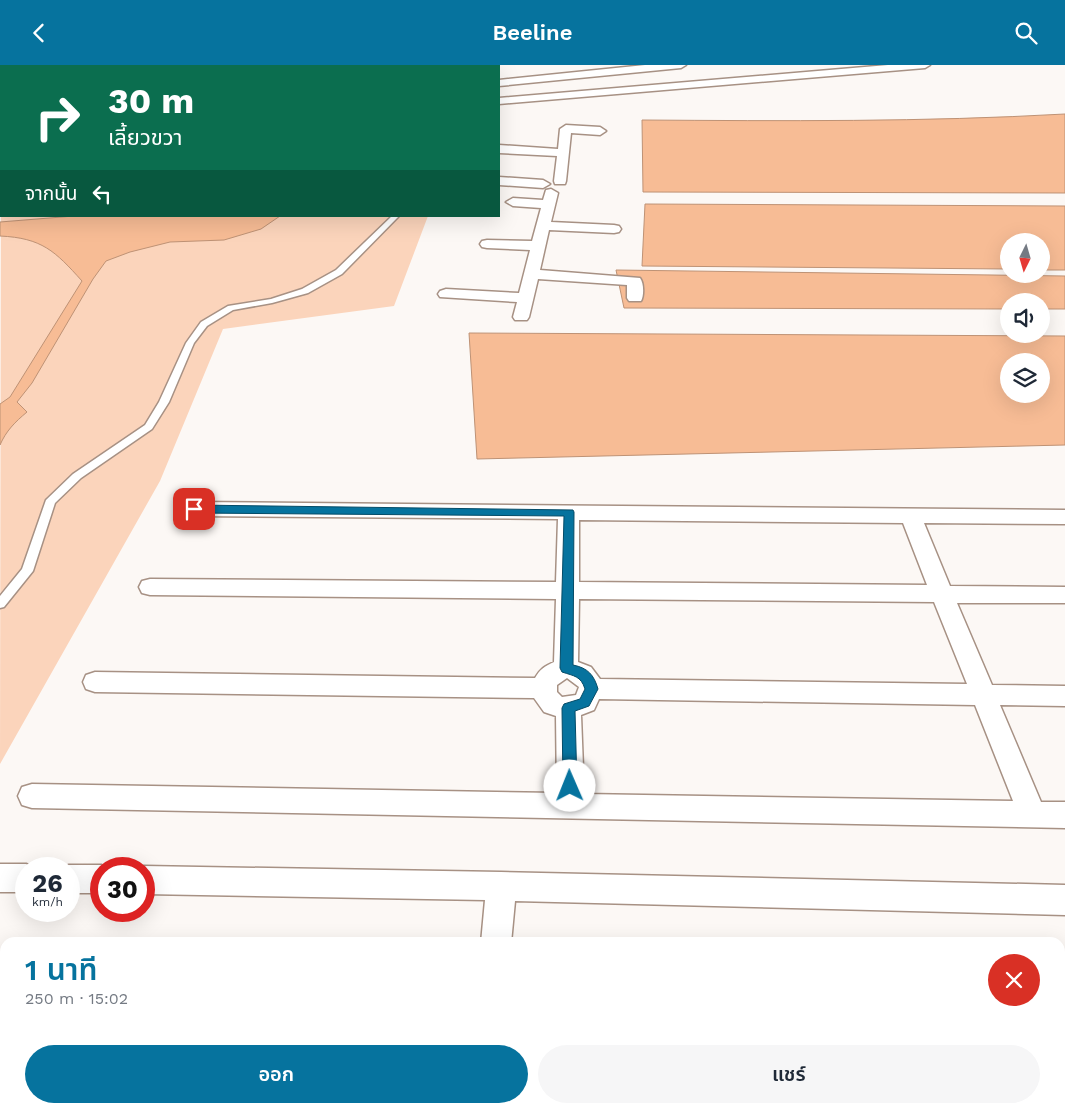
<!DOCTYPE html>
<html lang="th">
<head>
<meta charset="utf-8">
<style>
	:root { --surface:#fff; --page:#f6f6f7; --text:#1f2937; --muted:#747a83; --accent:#06739e }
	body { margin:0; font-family:"Work Sans","Noto Sans Thai",sans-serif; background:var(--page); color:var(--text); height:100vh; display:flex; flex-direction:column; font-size:19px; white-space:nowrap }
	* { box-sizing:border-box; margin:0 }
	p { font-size:16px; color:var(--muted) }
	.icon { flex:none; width:28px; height:28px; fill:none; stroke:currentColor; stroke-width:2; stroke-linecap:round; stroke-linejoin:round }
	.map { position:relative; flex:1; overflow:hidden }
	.sheet { position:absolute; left:0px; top:872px; width:1065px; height:176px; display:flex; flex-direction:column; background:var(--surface); border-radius:15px 15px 0 0; box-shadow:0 5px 20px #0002 }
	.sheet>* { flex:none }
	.guide { position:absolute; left:0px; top:0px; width:500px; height:152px; box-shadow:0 5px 20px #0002; background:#0b6e4f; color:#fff; overflow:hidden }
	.needle { width:32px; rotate:185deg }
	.buttons { position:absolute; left:1000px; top:168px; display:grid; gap:10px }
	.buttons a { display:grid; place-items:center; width:50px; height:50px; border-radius:50%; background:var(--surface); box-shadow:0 5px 20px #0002; font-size:25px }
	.speed { position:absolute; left:15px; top:792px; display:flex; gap:10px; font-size:25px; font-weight:700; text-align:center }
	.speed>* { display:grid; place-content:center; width:65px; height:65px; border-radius:50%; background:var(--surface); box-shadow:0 5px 20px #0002; line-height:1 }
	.speed small { font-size:12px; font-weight:400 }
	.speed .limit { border:8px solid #d22; background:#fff; color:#111 }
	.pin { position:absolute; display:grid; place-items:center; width:42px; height:42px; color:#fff; margin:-21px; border-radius:10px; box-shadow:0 2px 8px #0006 }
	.me { position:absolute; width:55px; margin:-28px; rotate:359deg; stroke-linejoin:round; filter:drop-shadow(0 0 4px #0008) }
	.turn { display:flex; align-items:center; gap:18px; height:105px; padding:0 25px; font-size:22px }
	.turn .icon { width:65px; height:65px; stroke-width:2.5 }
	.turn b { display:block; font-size:35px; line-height:42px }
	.then { display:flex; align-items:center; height:48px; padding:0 25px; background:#0003; gap:10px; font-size:19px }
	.round { display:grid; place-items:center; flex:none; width:52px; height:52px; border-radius:26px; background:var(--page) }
	.overview { display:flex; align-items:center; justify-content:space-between; height:85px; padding:0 25px }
	h1 { font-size:30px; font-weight:600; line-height:38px; color:var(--accent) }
	.primary-button { display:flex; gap:10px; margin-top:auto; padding:10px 25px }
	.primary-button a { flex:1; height:58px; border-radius:30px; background:var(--accent); color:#fff; font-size:20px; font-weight:600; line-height:58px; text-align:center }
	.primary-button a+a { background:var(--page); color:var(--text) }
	header { display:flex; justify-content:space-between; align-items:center; height:65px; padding:0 25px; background:var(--accent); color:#fff; font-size:22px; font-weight:600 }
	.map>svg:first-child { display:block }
	.green { fill:#fbd4bb }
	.water { fill:#f7bc95; stroke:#be9275; fill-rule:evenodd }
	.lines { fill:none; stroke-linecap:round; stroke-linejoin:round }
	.service-casing { stroke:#a79184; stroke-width:3 }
	.minor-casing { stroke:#a79184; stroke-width:3 }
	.secondary-casing { stroke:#a79184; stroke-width:2 }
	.motorway-casing { stroke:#d7d5d4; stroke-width:2 }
	.service { fill:#fff; fill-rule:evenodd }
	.minor { fill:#fff; fill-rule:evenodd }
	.secondary { fill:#fbdfcb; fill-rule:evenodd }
	.motorway { fill:#f39551; fill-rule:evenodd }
	.route { fill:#06739e; stroke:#044b67 }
</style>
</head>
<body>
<header><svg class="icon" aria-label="back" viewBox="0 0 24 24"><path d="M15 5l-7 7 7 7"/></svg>Beeline<svg class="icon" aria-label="search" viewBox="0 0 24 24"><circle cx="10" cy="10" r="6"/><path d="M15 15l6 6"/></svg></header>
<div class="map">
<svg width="1065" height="1048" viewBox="0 0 1065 1048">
	<rect width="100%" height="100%" fill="#fcf8f5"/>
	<path class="green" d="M1,92V151H428L394,241L223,264L160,416L0,699Z"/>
	<path class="water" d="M1065,49V128L643,127L642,55C783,56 924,57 1065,49Z
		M645,139L1065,141V205H1041V176H1009V204L642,201Z
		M74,151H280L261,164L224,175L170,177L130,187L106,196L93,214L32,318L17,337L27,347C15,357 6,366 0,380V339L10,332L82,216C55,186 42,173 0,171V157Z
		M616,205L1065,211V244H1041V236H1009V244L624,243Z
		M469,268L1065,271V380L477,394ZM1041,296V329H1009V296Z"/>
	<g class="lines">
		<g class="service-casing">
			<path id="service" d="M0,94H1V98H0Z
				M392,151H399L342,209L308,228L272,238L233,245L207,261L194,278L169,337L152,364L81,413L55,438L33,506L4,542L0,543V531L22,504L46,435L73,409L145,360L159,337L186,278L201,257L228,241L271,234L302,224L336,205Z"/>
		</g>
		<g class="minor-casing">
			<path id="minor" d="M645,0H686L681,3L499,21V15Z
				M888,0H930L925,3L499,39V33Z
				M566,60L600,62L606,66L600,70L571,68L566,116L565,119H555L554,116L557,91L499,88V80L558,84L560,64Z
				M499,112L543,115L550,119L543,123L499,120Z
				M551,124L558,128L551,157L614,160L619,161L621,164L619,167L614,168L549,165L540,205L640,213C644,218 644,231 641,236H629L627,233V220L538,214L529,252L527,255H515L513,252L517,237L440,232L438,229L440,226L446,224L519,228L530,185L487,183L482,182L480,179L482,176L487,175L532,176L541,143L513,141L506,137L513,133L543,135L546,125Z
				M194,437L1065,445V459L924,458L950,521L1065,522V538H957L992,620L1065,621V641L1000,640L1041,737H1065V763L32,743L22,740L18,731L22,722L32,719L557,728L556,651L544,647L534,633L95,627L86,624L83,617L86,610L95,607L535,613C540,604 545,601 554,597L556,534L150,530L142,528L139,522L142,516L150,514L556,517L558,454L194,451L187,449L184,444L187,439ZM579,455L903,458L927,520L579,517ZM579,534L934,537L967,619L600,614L591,602L578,597ZM567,613L579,622L576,630L562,632L557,627V620ZM599,634L975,640L1013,736L584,729L581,650L594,645Z
				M0,799H26L36,803L26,804V827H0Z
				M69,800H101L111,804H101V828H69V804H59Z
				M144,801L501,807L1065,820V850L515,836L511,878H481L485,835L144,829V804H137Z
				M0,947H5V979H0Z
				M1060,970H1065V1004H1060Z
				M1060,1029L1065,1031V1048H1039L1038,1044H1060Z
				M467,1044H501L500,1048H466Z
				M884,1044H918L919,1048H885Z"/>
		</g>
		<g class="secondary-casing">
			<path id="secondary" d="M0,72H1V80H0Z"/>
		</g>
		<g class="motorway-casing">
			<path id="motorway" d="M0,65H1V73H0Z"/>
		</g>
		<use href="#service" class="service"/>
		<use href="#minor" class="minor"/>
		<use href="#secondary" class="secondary"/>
		<use href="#motorway" class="motorway"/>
	</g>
	<path class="route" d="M194,440L573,445L574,447L573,600C588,603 594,610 598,624L589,641L575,646L577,721L575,725L570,727L565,725L563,721L562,643L564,639L580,634L585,624C581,611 574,611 562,607L560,603L564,451L194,448L189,444Z"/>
</svg>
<div class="buttons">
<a><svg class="needle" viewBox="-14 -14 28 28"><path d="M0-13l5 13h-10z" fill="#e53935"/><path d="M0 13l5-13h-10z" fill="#747a83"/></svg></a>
<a><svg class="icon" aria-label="sound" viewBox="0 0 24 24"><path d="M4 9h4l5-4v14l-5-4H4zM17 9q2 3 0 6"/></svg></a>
<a><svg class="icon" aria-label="layers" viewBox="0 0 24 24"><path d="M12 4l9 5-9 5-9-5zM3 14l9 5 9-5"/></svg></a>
</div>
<div class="speed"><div>26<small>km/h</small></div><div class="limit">30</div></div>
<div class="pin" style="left:194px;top:444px;background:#d93025"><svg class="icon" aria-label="arrive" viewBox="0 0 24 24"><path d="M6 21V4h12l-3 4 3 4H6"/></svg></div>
<svg class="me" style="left:570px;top:721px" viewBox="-20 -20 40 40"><circle r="19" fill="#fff"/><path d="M0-13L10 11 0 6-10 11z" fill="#06739e"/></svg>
<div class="guide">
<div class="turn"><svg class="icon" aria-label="right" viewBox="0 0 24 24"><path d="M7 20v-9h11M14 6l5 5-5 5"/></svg><div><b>30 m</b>เลี้ยวขวา</div></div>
<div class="then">จากนั้น<svg class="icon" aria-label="left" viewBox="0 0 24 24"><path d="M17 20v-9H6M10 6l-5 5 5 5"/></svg></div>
</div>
<section class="sheet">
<div class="overview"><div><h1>1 นาที</h1><p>250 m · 15:02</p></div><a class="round" style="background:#d93025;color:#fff"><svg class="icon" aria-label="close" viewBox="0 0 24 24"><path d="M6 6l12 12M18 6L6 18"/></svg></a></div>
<div class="primary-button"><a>ออก</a><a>แชร์</a></div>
</section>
</div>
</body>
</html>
